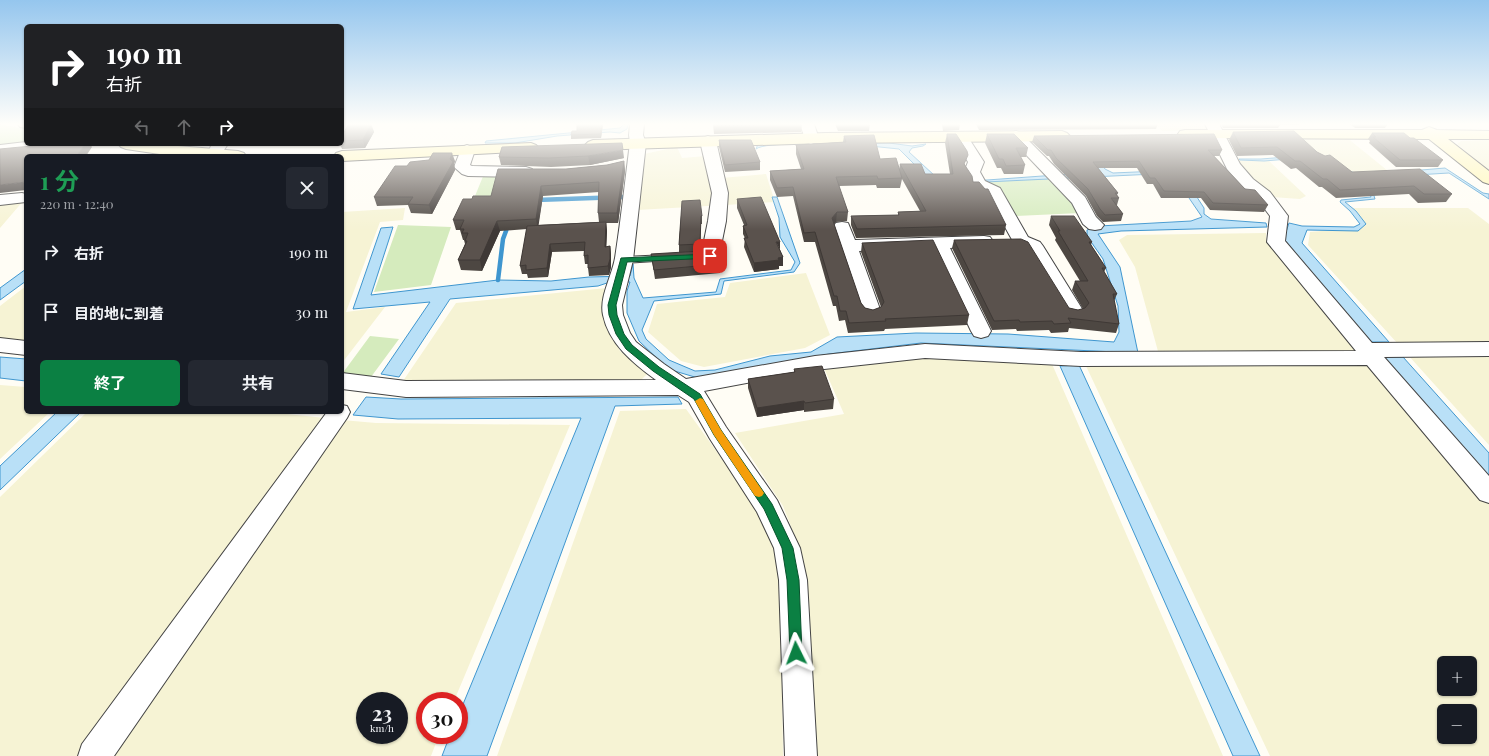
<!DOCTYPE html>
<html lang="ja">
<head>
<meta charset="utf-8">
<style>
	:root { --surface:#171b24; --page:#242831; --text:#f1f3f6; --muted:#9ea1a6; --accent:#0b8043 }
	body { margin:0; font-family:"Playfair Display","Noto Sans JP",serif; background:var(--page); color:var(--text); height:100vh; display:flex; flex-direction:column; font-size:15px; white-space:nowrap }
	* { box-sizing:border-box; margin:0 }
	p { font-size:13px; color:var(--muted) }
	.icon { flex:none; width:22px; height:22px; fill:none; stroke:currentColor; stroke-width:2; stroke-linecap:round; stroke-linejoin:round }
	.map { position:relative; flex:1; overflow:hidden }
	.side { position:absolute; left:24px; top:154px; width:320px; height:260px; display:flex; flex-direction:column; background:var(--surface); border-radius:6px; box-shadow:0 1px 3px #0004 }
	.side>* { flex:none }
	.banner { position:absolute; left:24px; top:24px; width:320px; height:122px; border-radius:6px; box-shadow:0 1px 3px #0004; background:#202124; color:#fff; overflow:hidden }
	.tools { position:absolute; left:1437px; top:656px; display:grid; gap:8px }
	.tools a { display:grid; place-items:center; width:40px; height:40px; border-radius:6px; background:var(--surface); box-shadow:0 1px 3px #0004; font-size:20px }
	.speed { position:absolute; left:356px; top:692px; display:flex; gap:8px; font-size:20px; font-weight:700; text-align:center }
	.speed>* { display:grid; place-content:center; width:52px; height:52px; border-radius:50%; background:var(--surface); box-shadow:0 1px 3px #0004; line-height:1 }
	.speed small { font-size:10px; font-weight:400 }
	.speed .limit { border:6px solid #d22; background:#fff; color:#111 }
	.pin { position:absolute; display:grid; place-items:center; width:34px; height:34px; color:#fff; margin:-17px; border-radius:8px; box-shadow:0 2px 6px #0006 }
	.me { position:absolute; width:44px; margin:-22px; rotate:357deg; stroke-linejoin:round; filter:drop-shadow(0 0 3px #0008) }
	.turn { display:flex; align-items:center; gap:14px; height:84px; padding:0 16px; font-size:18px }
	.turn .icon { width:52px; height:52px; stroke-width:2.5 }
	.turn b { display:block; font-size:28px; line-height:34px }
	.lanes { display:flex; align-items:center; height:38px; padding:0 16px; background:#0003; justify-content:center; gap:20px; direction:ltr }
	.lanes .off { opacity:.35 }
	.round { display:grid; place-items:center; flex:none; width:42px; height:42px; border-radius:6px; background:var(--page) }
	.headline { display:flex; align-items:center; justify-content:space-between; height:68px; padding:0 16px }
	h1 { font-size:24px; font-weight:700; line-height:30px; color:#1e9e55 }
	.cta { display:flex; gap:8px; margin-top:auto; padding:8px 16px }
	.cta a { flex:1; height:46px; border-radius:6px; background:var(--accent); color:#fff; font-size:16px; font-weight:700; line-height:46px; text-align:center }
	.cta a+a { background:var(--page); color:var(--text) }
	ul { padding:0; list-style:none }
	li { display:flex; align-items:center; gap:12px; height:60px; padding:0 16px }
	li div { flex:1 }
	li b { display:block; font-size:15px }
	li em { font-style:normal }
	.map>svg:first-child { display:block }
	.farmland { fill:#f6f3d4; fill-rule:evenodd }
	.green { fill:#d5ebbd }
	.water { fill:#b9e0f7; stroke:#3f96cf }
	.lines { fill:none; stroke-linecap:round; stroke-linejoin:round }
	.stream { stroke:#3f96cf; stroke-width:4.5 }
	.lane-casing { stroke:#444; stroke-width:2 }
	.street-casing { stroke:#444; stroke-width:2 }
	.secondary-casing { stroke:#333; stroke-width:2 }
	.lane { fill:#fff; fill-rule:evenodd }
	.street { fill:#fff; fill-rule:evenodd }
	.secondary { fill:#fff6b0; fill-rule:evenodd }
	.wall { fill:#4d4742; fill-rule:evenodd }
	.shaded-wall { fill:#3f3936 }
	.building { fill:#5a524d; stroke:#3f3936 }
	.route { fill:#0b8043; stroke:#07532c }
	.slow { fill:#f59e0b }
</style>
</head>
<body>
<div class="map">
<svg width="1489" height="756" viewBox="0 0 1489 756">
	<rect width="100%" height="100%" fill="#fffdf5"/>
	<path class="farmland" d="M1156,124H1207L1210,131H1162Z
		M1295,136L1346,137L1393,175L1360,177L1320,157Z
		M1489,140V171L1457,144L1461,141Z
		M677,147L682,158L706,156L710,179L766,174L775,202L637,210L644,154Z
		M1236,159L1268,160L1306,196L1300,199L1272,197L1252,182Z
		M24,200L0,228V203Z
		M405,208L403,220L380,222L346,312L385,307L342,363V212Z
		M1349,208H1468L1489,224V343L1398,344L1308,245L1310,232L1357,228L1363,225Z
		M1266,233V240L1362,354L1159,355L1135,267L1119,240L1127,235Z
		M806,273L830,335L805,348L704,367L681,361L648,332L657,304L725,297L730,283Z
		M26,286V341L0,339V306Z
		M607,288V324L620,351L648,373L639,382L403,381L456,303Z
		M1408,355H1489V445Z
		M932,357L1052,364L1223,756H815L803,557L783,506L735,433L844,414L824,368Z
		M1371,364L1489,503V756H1270L1086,366ZM1444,663H1470V689H1444ZM1444,711H1470V737H1444Z
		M0,385L26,387V412H50L0,459Z
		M686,409L758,509L780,565L783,756H497L620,411Z
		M87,412H268L325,418L80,756H0V497Z
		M342,420L376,423L570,425L454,701H425V735H439L431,756H106ZM365,701H399V735H365Z"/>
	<path class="green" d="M0,124L26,129V142L0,147Z
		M484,174L529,175L522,198L475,196Z
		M1051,177L1080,213L1016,216L984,181Z
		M398,225L451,227L431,285L374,292Z
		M370,336L399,339L371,377L342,374Z"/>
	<path class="water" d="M624,124H628L627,129L620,133L610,132L557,136L515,143H485L486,141L620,128Z
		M1079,141H1082L1105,169L1113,173L1158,171L1175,173L1193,191L1204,208V214L1211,219L1266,223L1267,227L1121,231L1098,234L1120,267L1138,353L921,343L829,354L698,378L668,369L639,341L627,313V291L630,282H610L598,286L450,299L399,377L381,374L430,302L353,309L381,228L393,227L371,295L498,280L551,281L589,277L630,276L633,264L634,278L643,298L716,292L720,279L791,270L795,262L780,237L779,218L772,197H777L800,263L794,272L724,281L721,294L654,301L642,330L646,339L669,360L695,371L715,370L770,356L811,352L837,337L916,333L1008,334L1114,342L1119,332L1118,306L1103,259L1087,236V230L1099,226L1191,221L1202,217L1189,198V193L1171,176L1155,174L985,182H934L925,175L899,149L870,146L849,150L854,176L851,175L845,159V147C831,145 766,141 756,149L758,144L767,143H889L912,146L926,144L923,146L912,148L909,152L935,176L945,180H987L1098,172V167Z
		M1299,156L1362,175L1445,168L1483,193L1489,194V199L1449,173L1365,178L1372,189L1375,199L1345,202L1356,211L1366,224L1358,231L1307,230L1302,243L1389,342H1371L1283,241L1289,223L1302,226L1354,227L1360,224L1350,211L1340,202L1341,200L1371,197L1367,187L1301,158L1264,161L1240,160L1239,159H1261Z
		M26,269V281L0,300V288Z
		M0,357L26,359V381L0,378Z
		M1384,357H1403L1489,453V476Z
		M1079,365L1260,756H1233L1060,366Z
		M366,397L401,399L678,397L682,404L615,406L487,756H442L450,735H459V714L581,418L398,419L353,415Z
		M57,412H81L0,490V466Z"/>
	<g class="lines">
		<path class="stream" d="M536,200L622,197
			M498,280L503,239L509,223"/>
		<g class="lane-casing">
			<path id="lane" d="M667,255L672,258L671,260L624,263L619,260L624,257Z"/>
		</g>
		<g class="street-casing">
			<path id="street" d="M630,124H644L643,135L646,143L633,260L622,305L623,315L630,333L636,342L664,364L686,379L815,356L925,344L1081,352L1356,351L1267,242L1270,216L1258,200L1241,185L1227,169L1205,124H1219L1240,164L1253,179L1270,192L1288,216L1285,241L1372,343L1489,342V356L1384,357L1489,476V503L1480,500L1367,365L1081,366L925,358L815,370L704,391L726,427L777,500L800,548L807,580L817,756H785L779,580L774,548L757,512L710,439L689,402L678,395L406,397L342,389V373L406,381L656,380C633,363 609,344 603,315C599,297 612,276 615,258C621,220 625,181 630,143L629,135Z
				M800,124H814L819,139L816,142L811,144L806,142Z
				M1016,131L1021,133L1085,197L1096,217L1104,225L1101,229L1095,230L1089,229L1083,224L1072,203L1011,139L1008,136L1011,133Z
				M961,132L966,134L984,162L980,172L985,181L1000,188L1028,237L1040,242L1043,246L1084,312L1081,316L1074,318L1067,316L1027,250L1015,245L987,195L973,187L964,172L968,162L953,137L956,134Z
				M708,136L713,138L716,141L728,193L726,221L719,256L717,260L710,262L703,260L701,256L708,221L712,193L700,141L703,138Z
				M26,142V144H50L47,147L42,149L0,155V145Z
				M212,144H228L220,156H206Z
				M467,145L472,147L475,150L470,165L472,166L526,167L532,169L534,172L532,175L526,177L468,176L462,174L454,167L462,147Z
				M22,193L26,194V202L0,205V195Z
				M842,222L848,223L855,240L984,236L990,237L993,241L990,245L950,248L991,331L988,336L981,338L974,336L971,331L932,248L859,251L881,312L878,316L871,318L864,316L861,312L833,227L836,223Z
				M0,338L26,341V355L0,352Z
				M342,405L347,406L350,412L347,418L114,756H78L82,744L327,412H342Z"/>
		</g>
		<g class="secondary-casing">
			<path id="secondary" d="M18,124H26V128L20,127Z
				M1429,127L1437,130L1489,131V139H1448L1489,171V184L1483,182L1429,139L1185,138L1180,137L1178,134L1180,131L1185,130H1422Z
				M1062,131L1067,133L1070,136L1067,139L1062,141L826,143L593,150L588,148L585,145L588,142L593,140L826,133Z
				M531,143L536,145L539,148L536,151L342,161V156H334L336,153L342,151Z
				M118,144H154L238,151L244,153L246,156H173L126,149L121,147Z"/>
		</g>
		<use href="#lane" class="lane"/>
		<use href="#street" class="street"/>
		<use href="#secondary" class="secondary"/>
	</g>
	<path class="wall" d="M371,124L374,132L365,148L342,149L340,144H342V136Z
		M603,124L601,138L571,139V135L577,131Z
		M713,124H802L801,132L714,134Z
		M835,124H870L869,131H838Z
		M942,124H960L959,130L943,131Z
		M976,124H1158L1156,129L979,130Z
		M1221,124H1299V125H1280L1278,128H1223Z
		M1350,124H1388L1385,128H1355Z
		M1233,132L1317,152L1352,172L1452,194L1446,202L1418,203L1409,194L1336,198L1322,187H1319L1296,168L1291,169L1273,155L1237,156L1229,140Z
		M1372,133L1443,160L1438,167H1396L1369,143L1370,141L1368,139Z
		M947,134L965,165L973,182L1006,225L1004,235L856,238L851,225V216L898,215V212L920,211L902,179L900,188H877L876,185L839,186L848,212L847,221L836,222L834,224L861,303L865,308L873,310L881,307L861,252L862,243L969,315L967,325L885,329L884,331L848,333L845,320L839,321L836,306H833L815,242H804L793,196L777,197L770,180V171L801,169L796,154V145L843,142L844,136L880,159L899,170L900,164L925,174H950L945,143Z
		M987,134L1028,148L1026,157H1020L1025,165L1023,174H1004L1001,168H997L985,143Z
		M1034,136L1222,150L1219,156H1214L1245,189L1268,205L1264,212L1210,210L1201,198H1161L1153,184H1147L1137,168H1098L1118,193L1117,195L1119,198L1117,205H1116L1123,214L1121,221L1103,222L1097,216L1086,196L1054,164L1049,156H1047L1032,142Z
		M719,140L760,162V170L725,172L719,147Z
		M502,147L624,158L590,165L551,167L501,165L499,157Z
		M455,161L454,164L455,170L432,214L411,213L408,205L377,206L374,197L407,166Z
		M624,161L625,171L618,223H606L607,231L606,247L610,246L611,255V267L609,275L589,276L588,268V264H585L584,256V251L552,252L548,277L528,278L527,274H522L520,266L527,229L500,231L482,271L461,270L458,260L465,244L464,240H463L460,230H456L453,220L472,199L491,196L566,169L607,165ZM599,192L598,213L599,222L538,225L543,196Z
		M737,199L780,250L783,257V266H779V269L754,272L744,247L745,238L743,234V226L744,225L737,208Z
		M682,201L702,216V224H701L700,251L720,264V273L655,279L651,254L679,253V245Z
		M1051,216L1092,242L1091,245L1106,268L1104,272L1117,294L1114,301L1119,324L1116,333L1069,328L1068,332L1051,333L1049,330L1017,331L1016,329L992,330L952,248L954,240L1069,308L1078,310L1083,309L1072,290L1075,281H1080L1055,240L1056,238L1049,225Z
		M794,369L834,399L833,409L804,412V410L757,417L748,388V379L794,372Z"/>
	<path class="shaded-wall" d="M371,124L374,132L365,148L363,140Z
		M602,124H603L601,138L600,134Z
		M85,144H90L92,147L86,156H77Z
		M623,150L624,158L590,165L588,156Z
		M452,153L455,161L454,164L455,170L432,214L429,205Z
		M624,161L625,171L618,223L617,213Z
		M26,182V190L0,193V185Z
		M541,186L543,196L538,229L536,219Z
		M837,212L836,222L832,227V218Z
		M497,221L500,231L482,271L480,260Z
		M606,222L607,231L606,255L605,247Z
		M776,242H780V250Z
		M550,244L552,252L548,277L547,268Z
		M610,246L611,255V267L609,275L608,266Z
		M783,257V266H779V269L754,272V263Z
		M804,401V410L757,417V408Z"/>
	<path class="building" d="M371,124L363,140L342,141V136L348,125Z
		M577,124H602L600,134L571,135L572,131H577Z
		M714,124H774L714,126Z
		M1294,131L1317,152L1325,156L1330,155L1352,172L1420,169L1452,194H1424L1414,186L1340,190L1327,179H1323L1300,161H1295L1277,147L1241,148L1233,132Z
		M1372,133H1404L1410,138H1414L1443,160H1400L1373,137H1376Z
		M947,134H956L967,151L968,155L964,164L972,176L973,182H979L985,189H988L1006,225L857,229L851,216L899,215L898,212L926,211L900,164H921L925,174H953Z
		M987,134H1014L1028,148H1016L1025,165L1006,166L1003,159H999Z
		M1214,134L1222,150H1208L1245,189L1255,190L1268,205L1213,203L1204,192L1164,191L1155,178H1150L1139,161L1093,162L1118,193H1115L1119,198H1111L1123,214L1105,215L1100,209L1088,189L1056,158L1051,150H1048L1034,136Z
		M874,135L880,159L896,158L902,178L878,179L877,176L836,177L848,212H837L832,218L861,303L865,308L873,310L881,307L884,302L862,243L933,240L969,315L885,319L886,321L849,323L846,311H840L837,296H834L815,232L804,233L793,187L777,188L770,171L804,169L796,145L846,142L844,136Z
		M719,140H751L760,162L725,165Z
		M622,143L623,150L588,156L549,158L499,157L502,147Z
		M52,144H85L77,156H26V182L0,185V149Z
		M433,153H452L450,159L453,162L429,205L408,204L413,197H374L395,166H407L410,162L429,160Z
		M624,161L617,213H598L599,182L541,186L536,219L497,221L480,260H458L467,241H465L468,233H462L464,229H460L464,220H453L463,199H472L473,196H491L498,169H566L607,165Z
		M761,197L780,242H776L783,257L778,258L779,260L754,263L744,238H748L743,226L747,225L737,199Z
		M700,200L702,216H701L700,244L679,245L682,201Z
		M1051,216H1074L1092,242H1089L1106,268H1102L1117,294H1113L1119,324L1068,318L1071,323L1054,324L1052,321L1020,322L1019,320L994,321L954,240L1021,239L1028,242L1069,308L1078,310L1085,308L1089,303L1075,281H1088L1058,231H1060Z
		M606,222L605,247L610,246V259L608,266L588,268V255L584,256L585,242L550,244L547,268L526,270V265L520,266L527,226Z
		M701,251L710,254L717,252L720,264L654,270L651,254Z
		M822,366L834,399L805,403L804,401L757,408L748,379L795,372L794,369Z"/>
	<linearGradient id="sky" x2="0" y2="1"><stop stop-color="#95c6ee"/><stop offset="0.54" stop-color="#fffefa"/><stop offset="1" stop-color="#fffefa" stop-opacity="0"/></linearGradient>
	<rect width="1489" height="230" fill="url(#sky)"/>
	<path class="route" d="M710,254L714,256L713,258L627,262L616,305L617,315L624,334L632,345L659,367L700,394L721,430L772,504L793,548L799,580L802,653L801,657L796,659L792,657L790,653L787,580L782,548L764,509L714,435L694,399L653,371L626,349L616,334L609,315L608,305L621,258Z"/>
	<path class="slow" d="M700,398L703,399L721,430L762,490L764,493L762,496L759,497L755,496L714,435L695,401Z"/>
</svg>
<div class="tools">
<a>+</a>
<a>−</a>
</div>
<div class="speed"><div>23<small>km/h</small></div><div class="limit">30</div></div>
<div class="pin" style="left:710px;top:256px;background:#d93025"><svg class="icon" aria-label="arrive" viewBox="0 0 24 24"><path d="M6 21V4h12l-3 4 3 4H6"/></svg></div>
<svg class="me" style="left:796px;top:653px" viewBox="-20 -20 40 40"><path d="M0-17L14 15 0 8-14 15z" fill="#0b8043" stroke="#fff" stroke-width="4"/></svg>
<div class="banner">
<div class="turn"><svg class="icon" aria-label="right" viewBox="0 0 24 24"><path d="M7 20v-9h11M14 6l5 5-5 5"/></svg><div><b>190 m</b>右折</div></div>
<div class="lanes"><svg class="icon off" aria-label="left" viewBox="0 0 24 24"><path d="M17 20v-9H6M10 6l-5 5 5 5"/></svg><svg class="icon off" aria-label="ahead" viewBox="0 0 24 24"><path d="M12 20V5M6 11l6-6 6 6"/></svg><svg class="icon" aria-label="right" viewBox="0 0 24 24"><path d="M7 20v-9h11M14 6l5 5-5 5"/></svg></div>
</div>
<section class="side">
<div class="headline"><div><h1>1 分</h1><p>220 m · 12:40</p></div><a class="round"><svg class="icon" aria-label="close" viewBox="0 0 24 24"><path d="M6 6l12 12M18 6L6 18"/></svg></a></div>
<ul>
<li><svg class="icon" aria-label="right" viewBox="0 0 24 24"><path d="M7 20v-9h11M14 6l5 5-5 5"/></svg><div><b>右折</b></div><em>190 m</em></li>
<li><svg class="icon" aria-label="arrive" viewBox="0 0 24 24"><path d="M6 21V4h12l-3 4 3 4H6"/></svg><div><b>目的地に到着</b></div><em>30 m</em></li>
</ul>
<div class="cta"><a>終了</a><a>共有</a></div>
</section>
</div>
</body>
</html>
